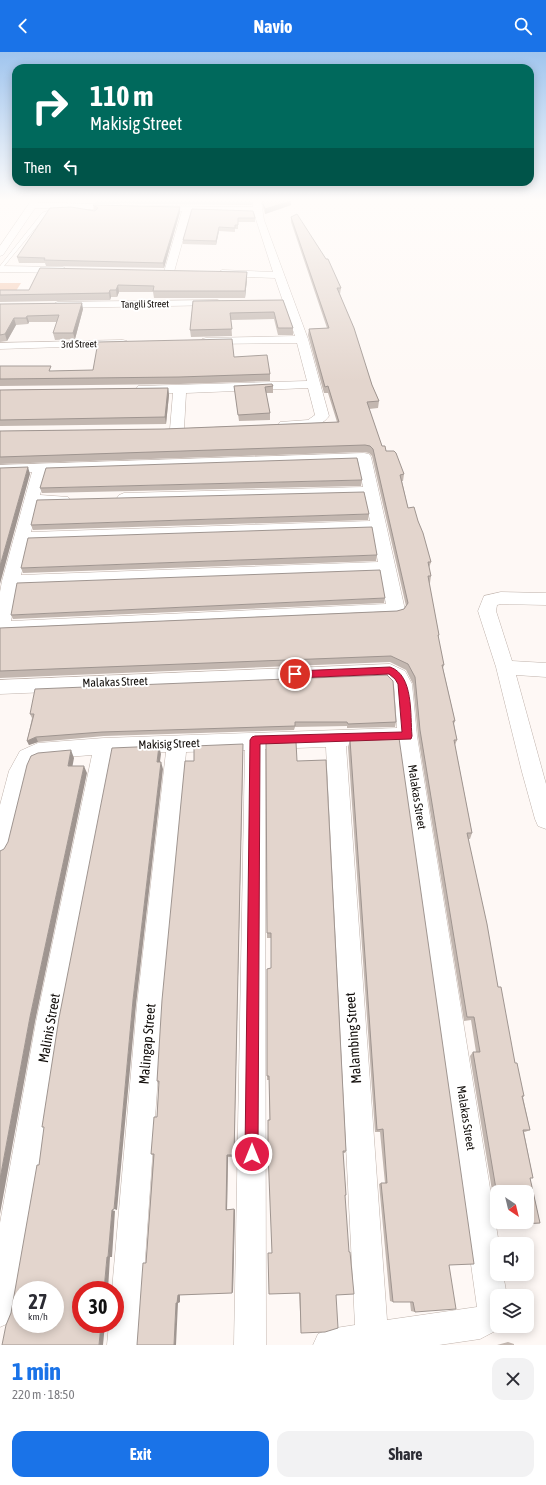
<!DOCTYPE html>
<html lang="en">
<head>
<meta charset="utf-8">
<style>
	:root { --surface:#fff; --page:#f2f2f3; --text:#2b2b33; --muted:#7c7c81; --accent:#1a73e8 }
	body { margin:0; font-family:"Asap Condensed",sans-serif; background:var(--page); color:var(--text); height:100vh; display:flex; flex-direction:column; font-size:15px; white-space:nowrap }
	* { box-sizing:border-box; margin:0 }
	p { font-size:13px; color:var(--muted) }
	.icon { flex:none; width:22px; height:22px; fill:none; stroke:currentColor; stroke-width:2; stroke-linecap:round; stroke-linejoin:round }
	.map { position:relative; height:1293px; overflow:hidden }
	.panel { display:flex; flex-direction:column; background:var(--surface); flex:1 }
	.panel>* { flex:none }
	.banner { position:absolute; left:12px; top:12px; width:522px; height:122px; border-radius:12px; box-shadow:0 2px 10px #0003; background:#00695c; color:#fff; overflow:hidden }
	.needle { width:26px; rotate:145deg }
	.controls { position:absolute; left:490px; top:1133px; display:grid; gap:8px }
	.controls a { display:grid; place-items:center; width:44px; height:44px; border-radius:8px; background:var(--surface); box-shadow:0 2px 10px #0003; font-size:20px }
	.speed { position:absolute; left:12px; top:1229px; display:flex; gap:8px; font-size:20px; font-weight:700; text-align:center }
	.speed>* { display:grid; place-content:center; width:52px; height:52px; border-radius:50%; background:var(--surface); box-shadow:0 2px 10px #0003; line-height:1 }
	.speed small { font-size:10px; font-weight:400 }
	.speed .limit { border:6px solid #d22; background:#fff; color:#111 }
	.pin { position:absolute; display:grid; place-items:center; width:34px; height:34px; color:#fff; margin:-17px; border:2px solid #fff; border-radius:50%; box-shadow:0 1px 4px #0007 }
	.me { position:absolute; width:44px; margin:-22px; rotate:0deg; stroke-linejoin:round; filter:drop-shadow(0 0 3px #0008) }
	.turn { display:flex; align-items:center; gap:14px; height:84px; padding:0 12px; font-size:18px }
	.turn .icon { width:52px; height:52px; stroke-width:2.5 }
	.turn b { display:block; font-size:28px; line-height:34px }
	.then { display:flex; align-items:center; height:38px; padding:0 12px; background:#0003; gap:8px; font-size:15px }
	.round { display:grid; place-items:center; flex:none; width:42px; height:42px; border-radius:12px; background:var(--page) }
	.summary { display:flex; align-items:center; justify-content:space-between; height:68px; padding:0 12px }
	h1 { font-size:24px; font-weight:700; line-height:30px; color:var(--accent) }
	.button { display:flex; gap:8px; margin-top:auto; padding:8px 12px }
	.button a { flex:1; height:46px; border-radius:12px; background:var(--accent); color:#fff; font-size:16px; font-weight:700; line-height:46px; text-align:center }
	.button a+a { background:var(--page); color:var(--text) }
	header { display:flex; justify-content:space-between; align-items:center; height:52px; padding:0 12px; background:var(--accent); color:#fff; font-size:18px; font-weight:700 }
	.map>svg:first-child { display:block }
	.green { fill:#f5cdb6 }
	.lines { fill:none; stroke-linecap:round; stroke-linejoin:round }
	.service-casing { stroke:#c0b3ac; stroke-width:1 }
	.minor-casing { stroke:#c0b3ac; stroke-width:1 }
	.service { fill:#fff; fill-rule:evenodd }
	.minor { fill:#fff; fill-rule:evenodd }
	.wall { fill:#c3b7b0 }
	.shaded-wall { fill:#9f9590 }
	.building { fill:#e3d5cd; stroke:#9f9590; fill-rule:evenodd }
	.route { fill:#e11d48; stroke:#92132f }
	.labels { text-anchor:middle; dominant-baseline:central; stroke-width:4; stroke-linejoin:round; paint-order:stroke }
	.far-street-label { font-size:10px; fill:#120e0b; stroke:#fff }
	.street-label { font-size:12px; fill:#120e0b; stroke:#fff }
	.near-street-label { font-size:14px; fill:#120e0b; stroke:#fff }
</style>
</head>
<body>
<header><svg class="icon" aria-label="back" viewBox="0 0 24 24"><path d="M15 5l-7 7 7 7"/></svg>Navio<svg class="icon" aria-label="search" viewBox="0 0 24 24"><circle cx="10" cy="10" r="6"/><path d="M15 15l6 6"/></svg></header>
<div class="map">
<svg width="546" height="1293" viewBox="0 0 546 1293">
	<rect width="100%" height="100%" fill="#fef8f5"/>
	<path class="green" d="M0,231H21L16,239H0Z"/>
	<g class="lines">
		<g class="service-casing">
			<path id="service" d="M53,157L64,158L54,159L46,163L0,219V214L42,161Z"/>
		</g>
		<g class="minor-casing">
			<path id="minor" d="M31,149H39L38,151L119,152L123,155L119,158L35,156L3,203L0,204V194Z
				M253,149H261L264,168L308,287L329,364C319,378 295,380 280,376L278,373L280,370L308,368L315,363L308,336L186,341L184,377L182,380H172L170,377L173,341H142L138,340L136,337L138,334L307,329L297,291L206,292L202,291L200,289L202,287L206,286L295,284L275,226L222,224L217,221L222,218L273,220L254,161L191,159L174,220L169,223L164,220L182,159H153L150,158L149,156L150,154L253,155Z
				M0,214L63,215L68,218L63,221L0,220Z
				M218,248L223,251L222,253L57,256L52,253L57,250Z
				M123,288L127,289L129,291L127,293L0,297V291Z
				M364,401L369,402L371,405L405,558L402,562L396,564L0,582V540L2,529L32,420L0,421V413ZM358,409L363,435L124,441L119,443L117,446L119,449L124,451L365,444L370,469L31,480L38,453L68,451L70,448L68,445L40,443L46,420ZM372,479L378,510L21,523L29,490ZM380,521L386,552L11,569L18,534Z
				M501,540L546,541V553L501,552L497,553L496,559L512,609L546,611V625L516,623L546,732V777L538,774L535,767L522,720L496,615L478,559L484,544Z
				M390,612L405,619L412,632L417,684L499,1192H497V1222H503L507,1244H497V1274H505L480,1287L439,1293H313L318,1282L329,1277L355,1273L326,695L265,697L266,1293H234L245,698L186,700L163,953L139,1293H107L109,1272H115V1238H112L137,953L166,700L112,702L62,970L16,1259L11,1270L0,1275V1171L36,970L92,703L41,707L34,711L29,720L11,796L8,803L0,806V753L9,719L20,699L38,691L104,686L397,676L394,633L387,626L0,642V628ZM398,692L477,1255L387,1268L346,694Z"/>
		</g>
		<use href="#service" class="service"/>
		<use href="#minor" class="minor"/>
	</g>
	<path class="wall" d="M95,149H252V153L95,151Z
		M261,149H291V153L265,162Z
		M93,153L180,155V160L164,216L46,214L45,211H19L17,205L94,159Z
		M192,157L255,166V170H238V177H235V180L219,179L216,193L183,192V188Z
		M291,165L341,236L340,242L372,333L379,349L378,356L369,357L382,394L386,399L404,422L403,429H402L408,456L418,469L431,510L429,516L431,524L430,531H429L439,583L438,586L444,613L443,616L455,669L454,672L457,688L455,693L472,781L470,787H468L498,935L515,1011L524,1044L523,1045L530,1078L525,1080H524L533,1126H530L540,1171L498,1173L497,1170H527L497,1140V1169L470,1004L473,1000H476L471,968L464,969L418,684L413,632L406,618L390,610L0,626V576L397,559L404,557L406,554L372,404L369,401L364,400L0,412V379L164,377L337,370L328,341H324L308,283L309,277L327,276L291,170Z
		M40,216L247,227L245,246H154L153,240H119L117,245H111L110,248L0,250V238H29Z
		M283,248L293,276V283H278L274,267L231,268L232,284L191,285L190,278L193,249Z
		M0,252L83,257L75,287L55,288L53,281L57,270H29L28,272L16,273L7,289L0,290Z
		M234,305L270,322V329L180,332L0,334V314L52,319L93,318Z
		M234,334H273V341H266L270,361V368L239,369Z
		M168,336L169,343L166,372L0,374V338Z
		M362,428L361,434L42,441L40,436Z
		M369,462L368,468L33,478L31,473Z
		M377,503L376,509L23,521L21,516Z
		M385,546L384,551L13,567L11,563Z
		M30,662L396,670L395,675L347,676V674L295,675L294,678L104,684L38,690L29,693L27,689L32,666Z
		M350,688L449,1213L415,1260L411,1259L410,1250H393L390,1249L379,1132L381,1131H385L380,1080H375L348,695Z
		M266,691L297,709L346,1099L345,1101H343L346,1143L345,1144L336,1243L301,1281V1279L299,1241L272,1201L269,1028H267V1024L271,916V886H267Z
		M243,700L234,1105H228L227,1157H234L235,1158L233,1240L180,1243V1250L178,1251L146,1211L153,1103L151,1102L157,1065L159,1033L157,1029L194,709Z
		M508,1290L514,1292V1293H497Z"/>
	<path class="shaded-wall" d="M290,149H291V153L265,162V157Z
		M180,155V160L164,216L163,211Z
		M219,175V179L216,193V189Z
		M247,220V227L245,246V239Z
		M118,233L119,240L117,245L116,238Z
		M110,238L111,245L110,248L109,241Z
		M82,251L83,257L75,287L73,281Z
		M27,264L29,270L28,272L26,266Z
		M14,266L16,273L7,289L5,282Z
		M168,336L169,343L166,372L165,365Z
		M28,415L30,422L0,532V514Z
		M36,685L38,690L29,693L27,689Z
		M243,692V700L234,1105V1103Z
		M159,694L161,702L159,717L157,710Z
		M71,698L74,706L71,722L68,714Z
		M161,710L163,717L136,953L117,1158L114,1157L133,948Z
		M84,714L87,721L35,970L0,1162V1127L30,965Z
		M227,1103L228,1105L227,1159L226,1158Z
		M234,1157L235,1158L233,1240L232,1241Z
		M112,1158L115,1159L112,1205H108Z
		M107,1205H110L108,1238H104Z
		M180,1242V1250L178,1251L176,1293H174L176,1251L178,1243Z
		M101,1272H105L103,1293H99Z"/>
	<path class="building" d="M262,149H290L265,157Z
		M93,153L180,155L163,211L44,208L45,206L17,205L50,156L71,155L95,159L98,156Z
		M192,157L253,159L255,166H238V173H235V176L219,175L216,189L183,188Z
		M297,162L326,207H328L341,236H337L354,276L372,333L379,349L367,350L382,394H385L386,399H394L396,401L404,422L400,423L408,456L414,455L418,469L423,481L431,510H428L431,524H428L439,583H438L444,613H442L455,669H453L457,688H454L472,781H467L487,872L498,935H501L515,1011H517L524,1044H522L530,1078H523L533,1126H530L540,1171L502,1173L501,1170H527V1140H497V1143L473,1000H480L474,965H467L420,678L415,625L408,612L391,604L0,619V576L397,559L404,557L408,551L373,397L370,394L365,393L0,405V379L164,377L339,370L328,334L325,335L309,277L329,276L291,165Z
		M40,216L247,220L245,239H153L154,234L118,233L116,238H110L109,241L0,243V238H29Z
		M283,248L293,276H278L274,260L230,261L232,277L190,278L193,249Z
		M82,251L73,281H53L59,263L27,264L26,266H14L5,282L0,283V252Z
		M232,287L234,305L267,303L270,322L179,325L0,327V314H51L49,319L93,318L98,290Z
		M272,332L273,334L265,335L270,361L238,363L234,334Z
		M168,336L165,365L0,368V338Z
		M357,406L362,428L40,436L46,416Z
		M28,415L0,514V416Z
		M364,440L369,462L31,473L37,448Z
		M372,475L377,503L21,516L28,486Z
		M380,518L385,546L11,563L17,531Z
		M387,623L393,629L396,670L348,672L347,670H295V674L102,680L36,685L27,689L34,662H30L35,637Z
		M399,686L474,1212L449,1213L456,1257L415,1260L413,1250H393L381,1131H387L383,1077L377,1078L350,688Z
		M296,690L297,709L326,708L346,1099H343L346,1143H345L349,1200H350L354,1242L336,1243L338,1276L325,1280L301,1281L300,1241L269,1242L268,1201H272L268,1100V1068H270L269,1024H267V917L271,916V881H267L266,691Z
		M243,692L234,1103H227L226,1158L234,1157L232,1241L178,1243L177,1251H176L174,1293H137L143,1211H146L154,1102H151L154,1065H157L159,1029H157L162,948L185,709H194V694Z
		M159,694L157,710H161L133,948L114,1157L112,1158L108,1205H107L104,1238H81V1272H101L99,1293H2L6,1273L11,1261L37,1113H39L44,1075H42L59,966L112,696ZM21,1238H55V1272H21Z
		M71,698L68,714H84L30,965L0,1127V799L4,797L8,790L27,713L31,704L38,701Z"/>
	<linearGradient id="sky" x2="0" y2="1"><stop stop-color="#a0c5ee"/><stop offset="0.45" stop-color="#fffcfa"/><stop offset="1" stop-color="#fffcfa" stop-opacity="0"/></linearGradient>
	<rect width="546" height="330" fill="url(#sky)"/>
	<path class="route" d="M390,615C414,623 410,663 412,684L411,687L260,692L258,1102L256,1107L252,1109L247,1107L245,1102L250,688L252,685L255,684L402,680L398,632L395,627L389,622L295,626L290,622L295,619Z"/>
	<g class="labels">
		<g class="far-street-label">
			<text transform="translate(145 252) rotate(-1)">Tangili Street</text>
			<text transform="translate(79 292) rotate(-1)">3rd Street</text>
		</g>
		<g class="street-label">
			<text transform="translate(115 630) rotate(-2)">Malakas Street</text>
			<text transform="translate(169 692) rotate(-2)">Makisig Street</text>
			<text transform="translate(417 745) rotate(81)">Malakas Street</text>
			<text transform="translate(466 1066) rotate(81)">Malakas Street</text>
		</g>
		<g class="near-street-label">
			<text transform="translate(49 976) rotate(-80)">Malinis Street</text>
			<text transform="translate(353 986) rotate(-94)">Malambing Street</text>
			<text transform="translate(147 992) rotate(-85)">Malingap Street</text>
		</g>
	</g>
</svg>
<div class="controls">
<a><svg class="needle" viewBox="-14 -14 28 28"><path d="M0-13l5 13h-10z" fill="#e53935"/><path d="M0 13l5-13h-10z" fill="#7c7c81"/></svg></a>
<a><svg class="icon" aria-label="sound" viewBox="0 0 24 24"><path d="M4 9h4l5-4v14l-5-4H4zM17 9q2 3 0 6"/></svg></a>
<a><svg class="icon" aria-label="layers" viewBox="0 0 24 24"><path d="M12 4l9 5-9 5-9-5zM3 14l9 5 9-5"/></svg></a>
</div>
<div class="speed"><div>27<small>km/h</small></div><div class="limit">30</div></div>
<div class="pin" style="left:295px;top:622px;background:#d93025"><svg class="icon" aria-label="arrive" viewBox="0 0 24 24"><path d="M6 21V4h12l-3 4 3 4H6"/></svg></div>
<svg class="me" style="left:252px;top:1102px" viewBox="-20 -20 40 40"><circle r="17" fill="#e11d48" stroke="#fff" stroke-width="3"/><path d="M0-11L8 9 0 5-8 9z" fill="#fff"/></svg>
<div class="banner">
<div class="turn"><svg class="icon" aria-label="right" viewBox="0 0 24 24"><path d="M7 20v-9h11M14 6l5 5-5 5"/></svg><div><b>110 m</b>Makisig Street</div></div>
<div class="then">Then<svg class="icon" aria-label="left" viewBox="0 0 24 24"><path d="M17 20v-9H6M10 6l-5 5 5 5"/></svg></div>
</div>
</div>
<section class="panel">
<div class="summary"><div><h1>1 min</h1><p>220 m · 18:50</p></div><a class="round"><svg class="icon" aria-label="close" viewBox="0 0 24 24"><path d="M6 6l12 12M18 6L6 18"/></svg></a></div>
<div class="button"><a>Exit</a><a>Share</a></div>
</section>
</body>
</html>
